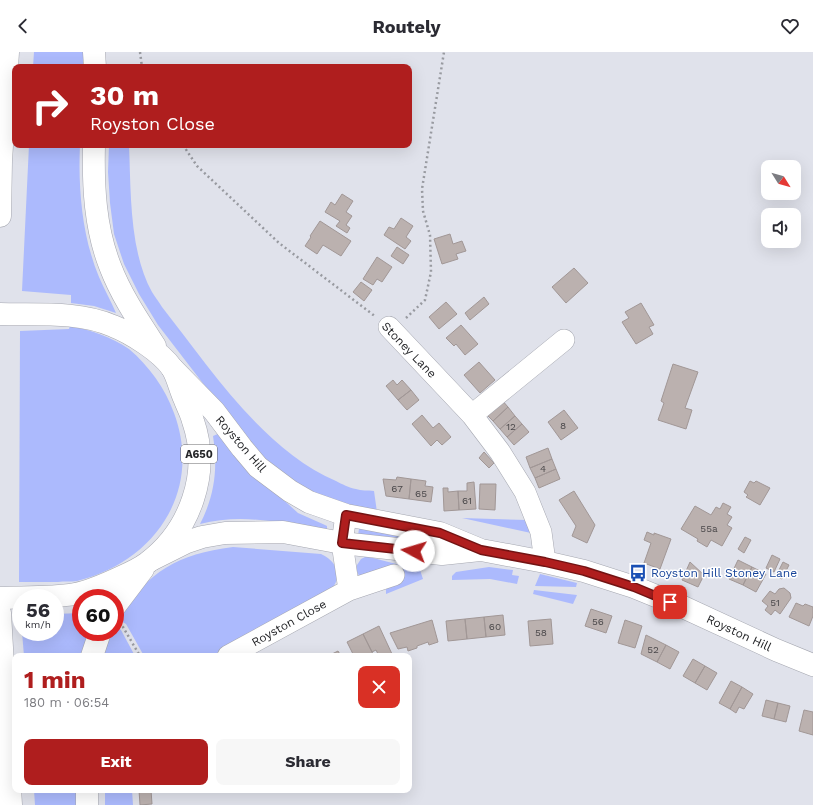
<!DOCTYPE html>
<html lang="en">
<head>
<meta charset="utf-8">
<style>
	:root { --surface:#fff; --page:#f7f7f7; --text:#2b2b33; --muted:#7c7c81; --accent:#af1e1e }
	body { margin:0; font-family:"Work Sans",sans-serif; background:var(--page); color:var(--text); height:100vh; display:flex; flex-direction:column; font-size:15px; white-space:nowrap }
	* { box-sizing:border-box; margin:0 }
	p { font-size:13px; color:var(--muted) }
	.icon { flex:none; width:22px; height:22px; fill:none; stroke:currentColor; stroke-width:2; stroke-linecap:round; stroke-linejoin:round }
	.map { position:relative; flex:1; overflow:hidden }
	.side { position:absolute; left:12px; top:601px; width:400px; height:140px; display:flex; flex-direction:column; background:var(--surface); border-radius:8px; box-shadow:0 4px 16px #0002 }
	.side>* { flex:none }
	.banner { position:absolute; left:12px; top:12px; width:400px; height:84px; border-radius:8px; box-shadow:0 4px 16px #0002; background:#af1e1e; color:#fff; overflow:hidden }
	.needle { width:26px; rotate:127deg }
	.tools { position:absolute; left:761px; top:108px; display:grid; gap:8px }
	.tools a { display:grid; place-items:center; width:40px; height:40px; border-radius:8px; background:var(--surface); box-shadow:0 4px 16px #0002; font-size:20px }
	.speed { position:absolute; left:12px; top:537px; display:flex; gap:8px; font-size:20px; font-weight:700; text-align:center }
	.speed>* { display:grid; place-content:center; width:52px; height:52px; border-radius:50%; background:var(--surface); box-shadow:0 4px 16px #0002; line-height:1 }
	.speed small { font-size:10px; font-weight:400 }
	.speed .limit { border:6px solid #d22; background:#fff; color:#111 }
	.pin { position:absolute; display:grid; place-items:center; width:34px; height:34px; color:#fff; margin:-17px; border-radius:8px; box-shadow:0 2px 6px #0006 }
	.me { position:absolute; width:44px; margin:-22px; rotate:276deg; stroke-linejoin:round; filter:drop-shadow(0 0 3px #0008) }
	.turn { display:flex; align-items:center; gap:14px; height:84px; padding:0 12px; font-size:18px }
	.turn .icon { width:52px; height:52px; stroke-width:2.5 }
	.turn b { display:block; font-size:28px; line-height:34px }
	.round { display:grid; place-items:center; flex:none; width:42px; height:42px; border-radius:8px; background:var(--page) }
	.summary { display:flex; align-items:center; justify-content:space-between; height:68px; padding:0 12px }
	h1 { font-size:24px; font-weight:700; line-height:30px; color:var(--accent) }
	.primary-button { display:flex; gap:8px; margin-top:auto; padding:8px 12px }
	.primary-button a { flex:1; height:46px; border-radius:8px; background:var(--accent); color:#fff; font-size:16px; font-weight:700; line-height:46px; text-align:center }
	.primary-button a+a { background:var(--page); color:var(--text) }
	header { display:flex; justify-content:space-between; align-items:center; height:52px; padding:0 12px; background:var(--surface); font-size:18px; font-weight:700 }
	.map>svg:first-child { display:block }
	.green { fill:#acbafd }
	.building { fill:#bbb1af; stroke:#a19796 }
	.lines { fill:none; stroke-linecap:round; stroke-linejoin:round }
	.minor-casing { stroke:#a5a7b0; stroke-width:22 }
	.major-casing { stroke:#a5a7b0; stroke-width:23 }
	.highway-casing { stroke:#a5a7b0; stroke-width:23 }
	.path { stroke:#989aa0; stroke-width:2.5; stroke-dasharray:2 3; stroke-linecap:butt }
	.minor { stroke:#fff; stroke-width:21 }
	.major { stroke:#fff; stroke-width:22 }
	.highway { stroke:#fff; stroke-width:22 }
	.route-casing { stroke:#721414; stroke-width:10 }
	.route { stroke:#af1e1e; stroke-width:7 }
	.labels { text-anchor:middle; dominant-baseline:central; stroke-width:3; stroke-linejoin:round; paint-order:stroke }
	.number-label { font-size:10px; fill:#4a484a }
	.shield { fill:#fff; stroke:#666668; stroke-width:1 }
	.shield-label { font-size:11px; font-weight:bold; fill:#242528 }
	.street-label { font-size:12px; fill:#242528; stroke:#fff }
	.transit-label { font-size:12px; fill:#164399; stroke:#fff; text-anchor:start }
</style>
</head>
<body>
<header><svg class="icon" aria-label="back" viewBox="0 0 24 24"><path d="M15 5l-7 7 7 7"/></svg>Routely<svg class="icon" aria-label="heart" viewBox="0 0 24 24"><path d="M12 20l-8-8c-3-5 5-10 8-4 3-6 11-1 8 4z"/></svg></header>
<div class="map">
<svg width="813" height="753" viewBox="0 0 813 753">
	<rect width="100%" height="100%" fill="#e0e2eb"/>
	<path class="green" d="M34,0H83V15H33Z
		M29,93H80C78,137 82,184 99,225C104,237 111,249 116,261L94,254L71,251V243L22,239Z
		M109,93H129C131,138 129,199 152,240C155,245 159,250 162,255C210,316 263,398 336,429C342,432 349,436 356,437C361,439 368,438 374,439L377,460L323,446L276,418L252,395L158,273L139,242L124,212L114,182L110,151L108,120Z
		M70,274C90,278 112,285 129,297C149,314 165,336 174,361C203,439 155,510 77,529C71,530 64,529 58,530C45,530 32,530 19,530L20,279L69,277Z
		M220,381L276,441L298,461L325,473L327,474V478C285,471 242,461 200,472C215,443 218,416 213,384Z
		M462,466L527,468L531,481Z
		M362,475L436,490L358,483L359,477Z
		M233,495L321,502C342,512 342,530 325,544L211,604H144L126,572L117,567C149,519 177,502 233,495Z
		M365,505H369L420,518L423,527L386,542V535L359,524L356,517L357,513L361,507Z
		M489,515L513,518L512,523L519,524L517,532L490,527L452,528V524L456,520Z
		M540,522L577,531L576,535L535,534Z
		M534,538L577,543L573,552L533,542Z
		M81,561V580H89L82,604H24L22,580H55V562Z
		M115,574L121,578L135,604H102L111,580H115Z
		M34,738H79L78,753H35Z
		M105,738H132L133,753H105Z"/>
	<path class="building" d="M342,142L353,149L346,160L352,164L346,173L350,176L347,181L336,174L340,169L325,160L331,150L335,153Z
		M401,166L413,174L406,185L411,189L405,197L384,183L389,175L394,177Z
		M320,169L351,189L341,204L323,193L317,202L305,194L311,185L310,184Z
		M450,182L453,192L462,189L466,199L456,202L458,207L442,212L434,187Z
		M397,195L409,203L403,212L391,204Z
		M377,205L392,215L382,230L377,227L373,233L363,227Z
		M574,216L588,231L566,251L552,235Z
		M361,230L372,238L364,249L353,240Z
		M484,245L489,252L470,268L465,261Z
		M446,250L457,262L439,277L429,265Z
		M641,251L654,273L649,275L653,282L636,292L622,270L629,266L625,260Z
		M461,273L478,292L465,303L456,292L454,294L446,286Z
		M479,310L495,328L480,341L464,323Z
		M673,312L698,320L685,356L692,358L686,377L658,368L664,351L661,349Z
		M393,328L397,333L402,328L411,338L398,348L386,334Z
		M411,338L419,348L407,358L398,348Z
		M501,347L508,355L493,369L485,361Z
		M508,355L515,364L500,377L493,369Z
		M564,358L578,376L561,388L548,370Z
		M422,363L433,376L439,371L451,385L442,393L437,388L431,394L412,372Z
		M515,364L522,372L507,385L500,377Z
		M522,372L529,380L514,393L507,385Z
		M548,396L552,407L530,416L526,405Z
		M484,400L494,411L489,416L479,406Z
		M552,407L556,417L535,426L530,416Z
		M556,417L560,427L539,436L535,426Z
		M397,425L411,427L409,447L386,444L383,427L396,428Z
		M411,427L426,429L425,434L433,435L431,450L409,447Z
		M750,429L754,431L756,429L770,436L760,453L746,445L748,443L744,440Z
		M474,430L476,457L459,458L458,439H467V431Z
		M480,432H496L495,458L479,457Z
		M443,436H448V440L458,439L459,458L444,459Z
		M574,439L595,473L587,491L572,484L576,474L559,448Z
		M723,451L731,455L727,462L732,465L727,473L732,476L722,494L711,488L707,495L697,489L698,487L681,477L695,454L711,463L716,455L720,457Z
		M647,480L654,483V481L671,487L660,517L644,511L651,491L644,488Z
		M745,485L751,488L744,501L738,497Z
		M772,503L780,507L774,520L766,516Z
		M738,508L752,515L743,533L729,527Z
		M690,510L704,523L698,535L682,528Z
		M783,510L789,513L782,527L776,524Z
		M752,515L766,522L756,540L743,533Z
		M784,536L790,541L791,546L780,562L775,558L771,563L765,558L768,554L762,549L770,539L775,542L779,537Z
		M796,551L803,554L805,552L813,555V564L809,574L789,565Z
		M591,557L612,564L606,581L585,574Z
		M503,563L505,583L486,585L484,565Z
		M484,565L486,585L467,587L465,567Z
		M465,567L467,587L448,589L446,569Z
		M551,567L553,592L530,594L528,569Z
		M432,568L438,590L429,593L428,590L417,594V596L408,599L407,595L398,597L390,581Z
		M625,568L642,574L635,596L618,591Z
		M379,574L392,602L389,604H379L376,598L372,600L363,582Z
		M363,582L374,604H354L347,590Z
		M646,583L666,593L657,610L641,602Z
		M666,593L679,600L670,617L657,610Z
		M338,599L341,604H328Z
		M693,607L705,614L695,631L683,624Z
		M705,614L717,621L707,638L695,631Z
		M731,629L742,635L730,657L719,651Z
		M742,635L753,642L744,657L739,655L736,661L730,657Z
		M766,648L778,651L774,667L762,664Z
		M778,651L790,654L786,670L774,667Z
		M804,658L813,660V683L799,679Z
		M139,738H151L152,752L140,753Z"/>
	<g class="lines">
		<g class="minor-casing">
			<path id="minor" d="M389,275L472,363L500,400L525,440L541,480L545,510
				M472,363L564,288
				M346,463L342,491L349,538
				M228,604L349,538L394,523"/>
		</g>
		<g class="major-casing">
			<path id="major" d="M172,316L214,359L242,396L258,415L290,439L309,450L346,463L440,481L481,498L545,510L584,519L634,535L683,555L776,598L813,613
				M153,507L187,490L202,485L225,481L283,480L342,491L442,502L480,498"/>
		</g>
		<g class="highway-casing">
			<path id="highway" d="M94,0L95,15
				M94,93C93,134 95,176 110,214C121,243 138,268 155,294
				M0,164L1,109L8,0
				M0,262C38,263 78,259 113,274C131,281 161,300 172,316C177,324 180,337 184,346C187,354 191,361 193,369C211,421 190,479 147,511C139,517 130,521 121,525C106,532 91,539 75,542C51,546 25,545 0,546
				M115,554L143,517
				M0,561L11,753
				M92,604L100,580
				M87,753V738"/>
		</g>
		<path class="path" d="M140,0L142,15
			M183,93L197,114L279,191L376,265
			M406,266L425,248L431,220L430,183L423,159L422,137L444,0
			M118,572L123,575L140,604"/>
		<use href="#minor" class="minor"/>
		<use href="#major" class="major"/>
		<use href="#highway" class="highway"/>
	</g>
	<g class="lines">
		<g class="route-casing">
			<path id="route" d="M414,499L342,491L346,463L440,481L481,498L545,510L584,519L634,535L670,550"/>
		</g>
		<use href="#route" class="route"/>
	</g>
	<defs>
		<g id="bus-bare" transform="scale(1.38)"><path d="M-5-6H5V4H4V6H2V4H-2V6H-4V4H-5ZM-3.5-4V0h7V-4ZM-3.5 1.2v1.5H-2V1.2ZM2 1.2v1.5H3.5V1.2Z" fill="#1a4fb4" stroke="#fff" stroke-width="2.5" paint-order="stroke"/></g>
	</defs>
	<g fill-rule="evenodd">
		<use href="#bus-bare" x="638" y="521"/>
	</g>
	<g class="labels">
		<g class="number-label">
			<text x="563" y="373">8</text>
			<text x="511" y="374">12</text>
			<text x="543" y="416">4</text>
			<text x="397" y="436">67</text>
			<text x="421" y="441">65</text>
			<text x="467" y="448">61</text>
			<text x="709" y="476">55a</text>
			<text x="775" y="550">51</text>
			<text x="598" y="569">56</text>
			<text x="495" y="574">60</text>
			<text x="541" y="580">58</text>
			<text x="653" y="597">52</text>
		</g>
		<rect class="shield" x="181" y="393" width="36" height="18" rx="3"/>
		<g class="shield-label">
			<text x="199" y="402">A650</text>
		</g>
		<g class="street-label">
			<text transform="translate(409 298) rotate(46)">Stoney Lane</text>
			<text transform="translate(241 392) rotate(49)">Royston Hill</text>
			<text transform="translate(289 571) rotate(-29)">Royston Close</text>
			<text transform="translate(739 581) rotate(25)">Royston Hill</text>
		</g>
		<g class="transit-label">
			<text x="651" y="521">Royston Hill Stoney Lane</text>
		</g>
	</g>
</svg>
<div class="tools">
<a><svg class="needle" viewBox="-14 -14 28 28"><path d="M0-13l5 13h-10z" fill="#e53935"/><path d="M0 13l5-13h-10z" fill="#7c7c81"/></svg></a>
<a><svg class="icon" aria-label="sound" viewBox="0 0 24 24"><path d="M4 9h4l5-4v14l-5-4H4zM17 9q2 3 0 6"/></svg></a>
</div>
<div class="speed"><div>56<small>km/h</small></div><div class="limit">60</div></div>
<div class="pin" style="left:670px;top:550px;background:#d93025"><svg class="icon" aria-label="arrive" viewBox="0 0 24 24"><path d="M6 21V4h12l-3 4 3 4H6"/></svg></div>
<svg class="me" style="left:414px;top:499px" viewBox="-20 -20 40 40"><circle r="19" fill="#fff"/><path d="M0-13L10 11 0 6-10 11z" fill="#af1e1e"/></svg>
<div class="banner">
<div class="turn"><svg class="icon" aria-label="right" viewBox="0 0 24 24"><path d="M7 20v-9h11M14 6l5 5-5 5"/></svg><div><b>30 m</b>Royston Close</div></div>
</div>
<section class="side">
<div class="summary"><div><h1>1 min</h1><p>180 m · 06:54</p></div><a class="round" style="background:#d93025;color:#fff"><svg class="icon" aria-label="close" viewBox="0 0 24 24"><path d="M6 6l12 12M18 6L6 18"/></svg></a></div>
<div class="primary-button"><a>Exit</a><a>Share</a></div>
</section>
</div>
</body>
</html>
